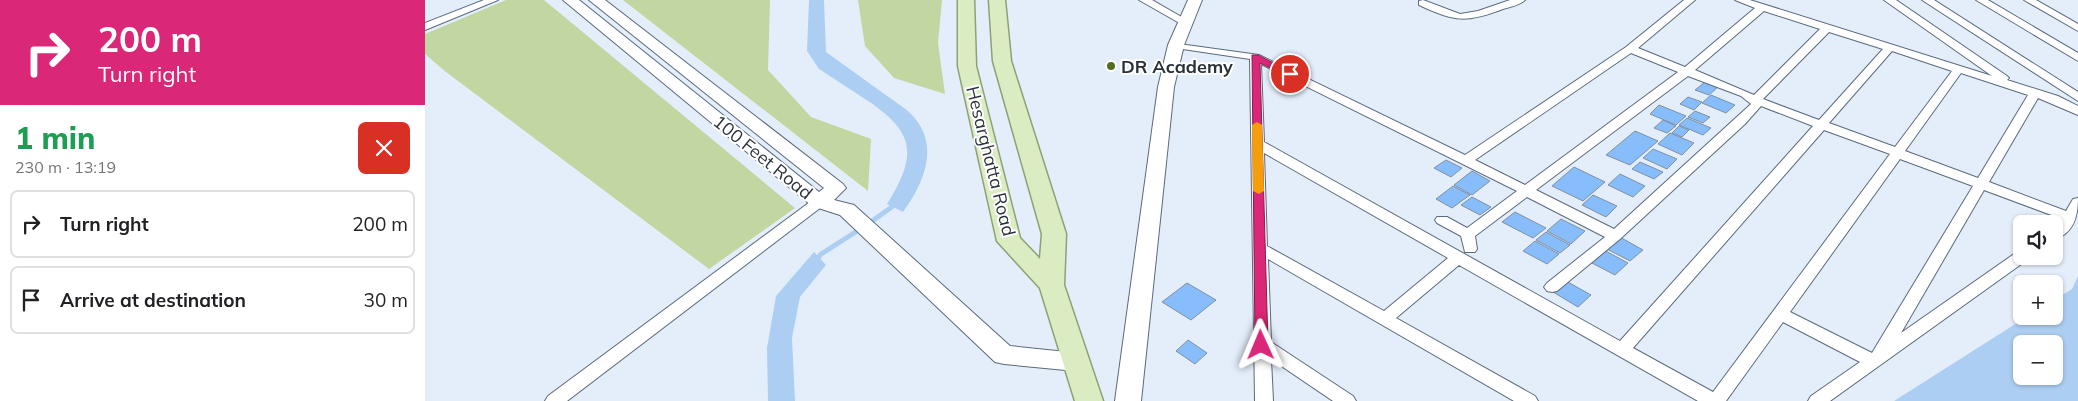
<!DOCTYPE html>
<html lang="en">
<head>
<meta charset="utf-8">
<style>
	:root { --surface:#fff; --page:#f2f2f2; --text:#202124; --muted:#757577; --line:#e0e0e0 }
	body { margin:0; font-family:Mulish,sans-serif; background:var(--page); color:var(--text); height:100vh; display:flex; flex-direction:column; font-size:19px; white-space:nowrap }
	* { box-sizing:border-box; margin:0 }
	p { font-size:16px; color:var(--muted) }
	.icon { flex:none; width:28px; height:28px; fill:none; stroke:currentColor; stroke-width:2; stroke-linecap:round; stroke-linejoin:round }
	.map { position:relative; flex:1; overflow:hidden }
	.drawer { display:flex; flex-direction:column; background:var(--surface); width:425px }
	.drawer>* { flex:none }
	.hud { background:#db2777; color:#fff; overflow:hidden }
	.fabs { position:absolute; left:1588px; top:215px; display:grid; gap:10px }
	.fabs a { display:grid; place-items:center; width:50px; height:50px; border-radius:8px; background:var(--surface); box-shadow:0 1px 4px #0004; font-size:25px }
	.pin { position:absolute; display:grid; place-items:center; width:42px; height:42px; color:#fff; margin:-21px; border:2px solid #fff; border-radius:50%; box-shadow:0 1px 5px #0007 }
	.me { position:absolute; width:55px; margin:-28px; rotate:359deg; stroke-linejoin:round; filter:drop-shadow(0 0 4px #0008) }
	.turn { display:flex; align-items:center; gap:18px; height:105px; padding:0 15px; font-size:22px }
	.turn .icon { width:65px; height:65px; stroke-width:2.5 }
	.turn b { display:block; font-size:35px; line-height:42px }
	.round { display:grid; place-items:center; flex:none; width:52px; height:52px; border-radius:8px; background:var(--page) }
	.head { display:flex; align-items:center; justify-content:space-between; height:85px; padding:0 15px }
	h1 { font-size:30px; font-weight:800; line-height:38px; color:#1e9e55 }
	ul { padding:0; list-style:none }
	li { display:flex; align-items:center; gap:15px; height:68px; margin:0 10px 8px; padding:0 5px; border:2px solid var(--line); border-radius:8px }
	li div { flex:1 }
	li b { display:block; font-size:19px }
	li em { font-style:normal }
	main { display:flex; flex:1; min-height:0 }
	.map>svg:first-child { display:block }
	.green { fill:#c1d6a0 }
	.water { fill:#adcef3; fill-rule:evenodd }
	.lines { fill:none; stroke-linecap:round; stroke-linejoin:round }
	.stream { stroke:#adcef3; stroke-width:5 }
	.building { fill:#86bdfa; stroke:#7f90a2 }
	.street-casing { stroke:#5b6a7c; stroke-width:2 }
	.secondary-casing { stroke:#5b6a7c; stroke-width:2 }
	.primary-casing { stroke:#8da177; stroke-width:3 }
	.street { fill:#fff; fill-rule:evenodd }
	.secondary { fill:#fff; fill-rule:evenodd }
	.primary { fill:#dbebc2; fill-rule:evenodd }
	.route { fill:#db2777; stroke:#8e194d }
	.slow { fill:#f59e0b }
	.poi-dot { fill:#546d1e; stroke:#fff; stroke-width:2 }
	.labels { text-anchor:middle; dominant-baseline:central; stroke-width:4; stroke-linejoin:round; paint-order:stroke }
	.poi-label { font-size:18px; font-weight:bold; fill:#2a3139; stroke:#fff; text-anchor:start }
	.street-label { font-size:18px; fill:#2a3139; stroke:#fff }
</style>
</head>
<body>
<main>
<section class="drawer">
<div class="hud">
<div class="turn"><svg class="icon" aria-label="right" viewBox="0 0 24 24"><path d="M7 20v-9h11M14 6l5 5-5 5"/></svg><div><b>200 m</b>Turn right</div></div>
</div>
<div class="head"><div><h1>1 min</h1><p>230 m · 13:19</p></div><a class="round" style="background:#d93025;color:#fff"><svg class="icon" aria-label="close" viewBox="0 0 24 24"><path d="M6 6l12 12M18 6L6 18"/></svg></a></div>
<ul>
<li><svg class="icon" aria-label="right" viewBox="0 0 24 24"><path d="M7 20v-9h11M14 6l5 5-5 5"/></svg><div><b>Turn right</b></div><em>200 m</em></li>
<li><svg class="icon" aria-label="arrive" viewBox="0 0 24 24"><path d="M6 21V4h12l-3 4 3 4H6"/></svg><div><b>Arrive at destination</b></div><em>30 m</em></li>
</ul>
</section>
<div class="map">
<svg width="1653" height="401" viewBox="0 0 1653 401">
	<rect width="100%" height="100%" fill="#e4eefb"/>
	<path class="green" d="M81,0H119L370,208L284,269L21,72L0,54V34Z
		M198,0H345L343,70L386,117L446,139L443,191Z
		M433,0H517L513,43L520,94L469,78L440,46Z"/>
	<path class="water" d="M384,0H399L401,52C420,66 439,79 458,93C467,100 478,106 486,114C516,144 499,183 478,212L462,204C492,156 491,133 443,101C426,90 410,79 394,69L382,51Z
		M389,252L401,265L375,297L367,338L370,401H343L342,348L351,296Z
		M1653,276V401H1469L1603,316H1629V300L1647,289ZM1596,344H1629V376H1596Z"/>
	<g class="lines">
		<path class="stream" d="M443,224L471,204
			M391,261L396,254L437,228"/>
	</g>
	<path class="building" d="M1280,82L1293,87L1284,95L1270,90Z
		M1286,95L1310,105L1301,113L1277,103Z
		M1263,97L1277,102L1269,110L1255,104Z
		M1234,105L1261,116L1251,125L1225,114Z
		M1270,111L1285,117L1278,123L1263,117Z
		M1262,118L1286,128L1278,135L1254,125Z
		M1238,120L1251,126L1242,133L1229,128Z
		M1254,126L1264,130L1257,137L1247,133Z
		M1210,131L1233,141L1205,165L1181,155Z
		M1245,133L1269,143L1257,155L1233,144Z
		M1228,149L1252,159L1242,169L1218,158Z
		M1021,160L1037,168L1026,177L1009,168Z
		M1215,162L1238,172L1229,179L1207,169Z
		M1149,167L1180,182L1158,201L1127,186Z
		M1047,171L1065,181L1047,195L1029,185Z
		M1195,174L1220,186L1208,197L1183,185Z
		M1028,186L1045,195L1027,208L1011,199Z
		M1168,195L1192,206L1181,217L1157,205Z
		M1047,197L1066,207L1055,215L1036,205Z
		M1090,212L1121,228L1108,238L1077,222Z
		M1136,219L1160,231L1146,244L1122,231Z
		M1121,232L1145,245L1135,253L1111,240Z
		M1193,236L1218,250L1205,261L1180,248Z
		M1110,241L1134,254L1122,264L1098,251Z
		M1177,249L1203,263L1190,275L1163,261Z
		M1141,281L1166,295L1153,307L1128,292Z
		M762,283L791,300L766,320L737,302Z
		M763,340L782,353L770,364L751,351Z"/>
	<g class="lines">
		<g class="street-casing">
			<path id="street" d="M59,0H73L0,30V23Z
				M714,0H727L767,23L766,25H758Z
				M998,0L1035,14L1053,11L1085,0H1100C1095,5 1085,7 1078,9C1041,23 1030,22 994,5V1Z
				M1259,0H1270L1213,48L1260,67L1330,8L1310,0H1325L1567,76L1459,0H1471L1582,76L1584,78L1582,80L1633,96L1653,106V115L1613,98L1564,182L1641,211L1648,199L1653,198C1653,216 1649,234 1629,239V227L1637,219L1559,190L1476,333L1592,252L1596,251V256H1604L1602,260L1405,401H1383L1386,396L1435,362L1358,322L1301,401H1273L1034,265L971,318L1110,396L1113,401H1089L843,259L846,342L928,396L931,401H908L846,359L848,401H830L825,59L751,48L747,47L746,45L747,43L834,55L1040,155L1201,47ZM1339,11L1395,29L1329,95L1270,70ZM1404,32L1458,49L1394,120L1338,99ZM1467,51L1527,71L1470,147L1404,123ZM1206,53L1253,72L1100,185L1050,160ZM836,64L1092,191L1042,228L1022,217H1012L1010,220L1012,223L1036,236L1040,252H1050L1052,249L1050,236L1102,197L1180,237L1122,283L1119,287L1122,291L1127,292L1132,291L1195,239L1320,124L1336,106L1388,126L1195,341L839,142ZM1536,73L1603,95L1553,178L1480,151ZM1263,76L1316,96L1326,104L1189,229L1111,190ZM1399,130L1465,154L1288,392L1208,348ZM839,153L1023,258L959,311L842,246ZM1475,159L1548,186L1447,353L1365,312Z
				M1497,0H1509L1653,92V101Z
				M1551,0H1563L1653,53V61Z
				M1599,0H1611L1653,24V31Z
				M394,198L399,199L401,202L399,205L142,401H120L123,396L389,199Z"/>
		</g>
		<g class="secondary-casing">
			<path id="secondary" d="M138,0H154L394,192L399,188L164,0H180L418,184L421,188L409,200L429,205L585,346L651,353L660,355L663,362L660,369L651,371L579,364L570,362L415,215L387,206Z
				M763,0H777L759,45L749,87L716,401H690L733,87L743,45Z"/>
		</g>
		<g class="primary-casing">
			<path id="primary" d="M533,0H549L551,66L595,238L615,259L617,234L568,61L564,0H580L586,61L641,234L639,285L678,401H650L615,288L572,241L533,66Z"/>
		</g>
		<use href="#street" class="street"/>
		<use href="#secondary" class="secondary"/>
		<use href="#primary" class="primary"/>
	</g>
	<path class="route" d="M827,55H833L870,74L865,77L862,76L835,63L843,345L841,349H832L830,345Z"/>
	<path class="slow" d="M832,122L837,125L839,191L834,194L828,191L827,125Z"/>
	<circle class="poi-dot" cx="686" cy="66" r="5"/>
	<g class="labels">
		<g class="poi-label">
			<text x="696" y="66">DR Academy</text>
		</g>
		<g class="street-label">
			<text transform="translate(338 157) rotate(39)">100 Feet Road</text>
			<text transform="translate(566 161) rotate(76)">Hesarghatta Road</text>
		</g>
	</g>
</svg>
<div class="fabs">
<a><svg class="icon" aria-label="sound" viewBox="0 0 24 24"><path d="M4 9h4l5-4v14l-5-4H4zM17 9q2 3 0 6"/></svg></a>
<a>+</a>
<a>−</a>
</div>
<div class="pin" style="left:865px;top:74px;background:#d93025"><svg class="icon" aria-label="arrive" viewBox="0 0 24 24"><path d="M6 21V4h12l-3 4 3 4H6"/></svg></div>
<svg class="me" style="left:836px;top:345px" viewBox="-20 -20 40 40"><path d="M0-17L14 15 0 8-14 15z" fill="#db2777" stroke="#fff" stroke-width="4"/></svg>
</div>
</main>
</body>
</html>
